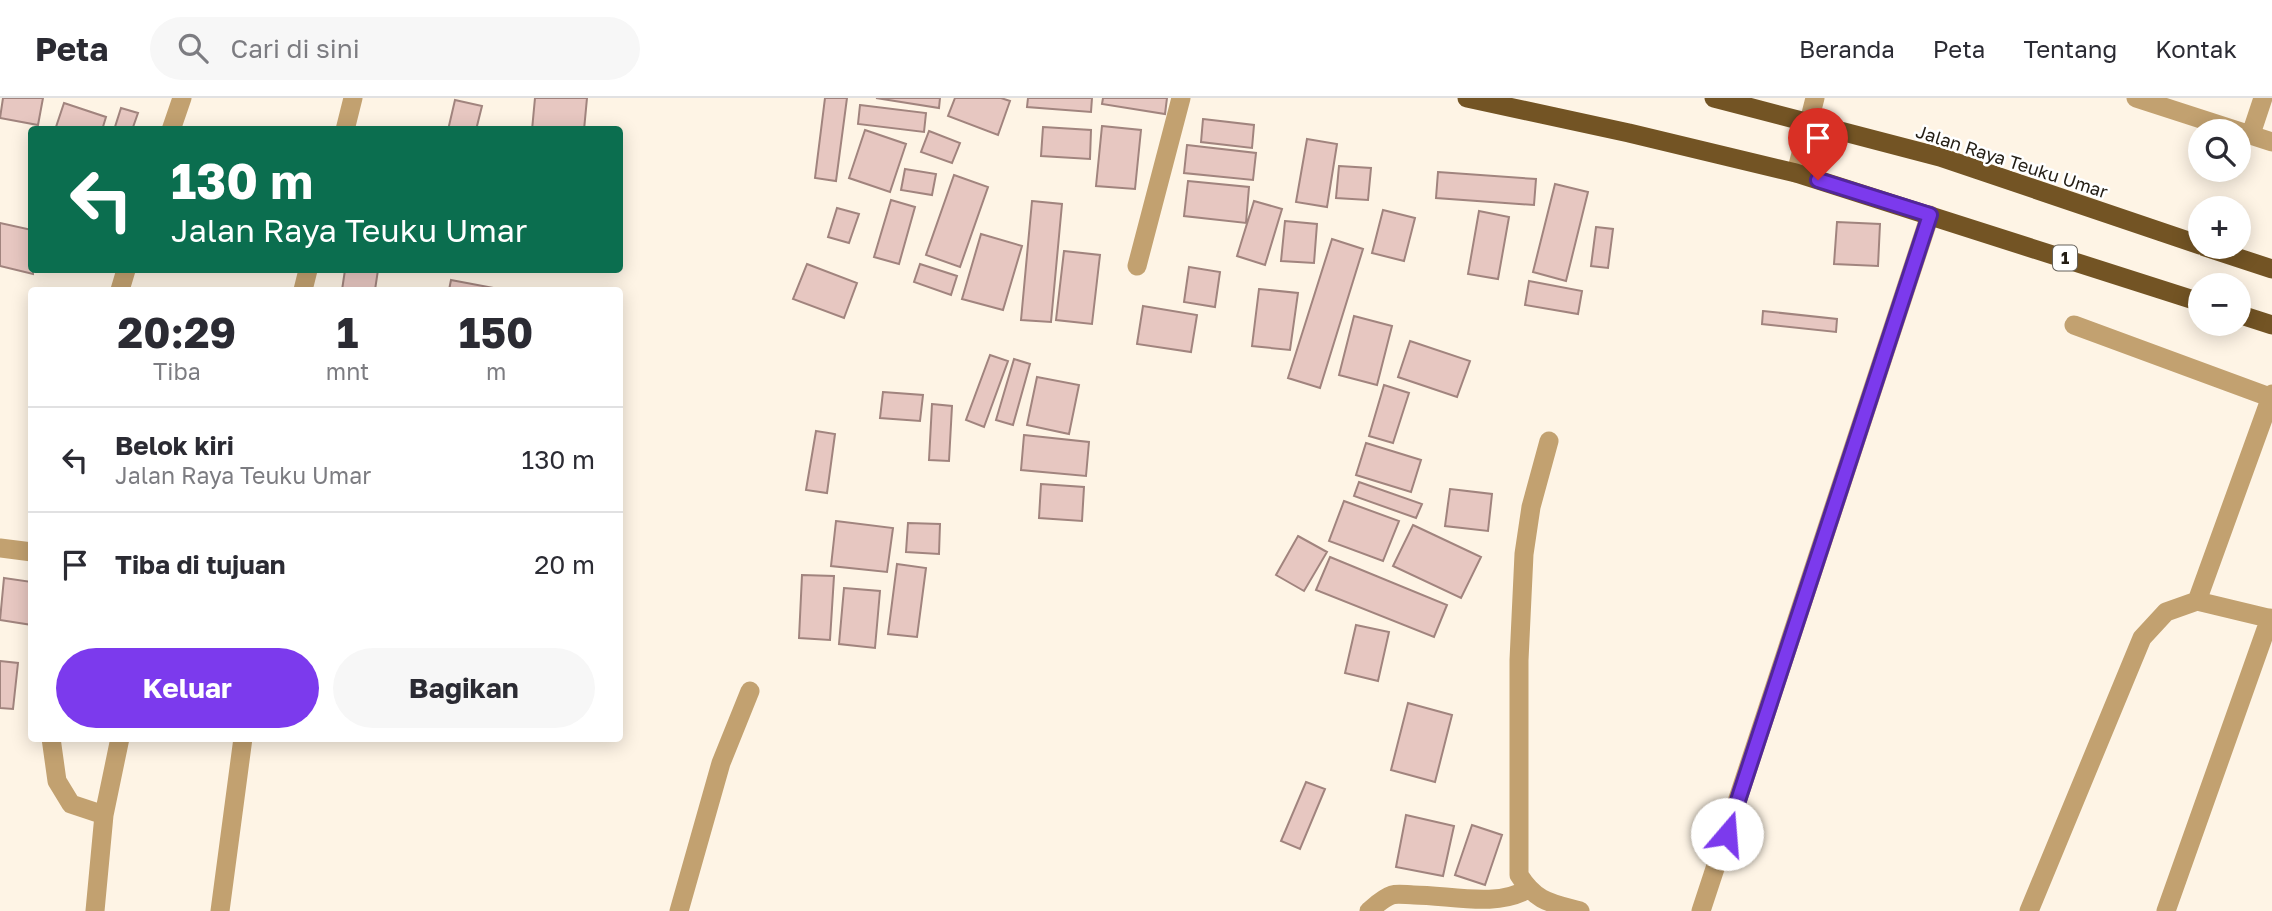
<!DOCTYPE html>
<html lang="id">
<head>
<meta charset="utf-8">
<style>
	:root { --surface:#fff; --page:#f7f7f7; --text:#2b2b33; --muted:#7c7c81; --line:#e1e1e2; --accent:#7c3aed }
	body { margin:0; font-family:"Golos Text",sans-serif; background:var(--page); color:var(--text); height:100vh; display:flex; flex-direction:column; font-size:26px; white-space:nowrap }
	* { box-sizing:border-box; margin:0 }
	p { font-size:23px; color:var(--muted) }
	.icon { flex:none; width:38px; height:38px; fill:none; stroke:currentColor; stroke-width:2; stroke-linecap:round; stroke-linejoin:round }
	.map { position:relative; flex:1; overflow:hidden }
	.panel { position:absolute; left:28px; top:189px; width:595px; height:455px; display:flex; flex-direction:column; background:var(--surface); border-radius:7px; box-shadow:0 4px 18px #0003 }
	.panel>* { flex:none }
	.top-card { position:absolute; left:28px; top:28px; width:595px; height:147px; border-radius:7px; box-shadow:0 4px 18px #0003; background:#0b6e4f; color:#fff; overflow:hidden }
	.buttons { position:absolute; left:2188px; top:21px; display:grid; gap:14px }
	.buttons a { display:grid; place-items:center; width:63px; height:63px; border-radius:50%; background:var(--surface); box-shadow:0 4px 18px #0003; font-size:35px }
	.pin { position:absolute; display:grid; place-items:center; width:60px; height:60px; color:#fff; margin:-72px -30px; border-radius:50% 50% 50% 0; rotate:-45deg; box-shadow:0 0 7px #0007 }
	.pin .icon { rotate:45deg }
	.me { position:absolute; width:77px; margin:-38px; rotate:18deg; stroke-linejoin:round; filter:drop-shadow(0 0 5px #0008) }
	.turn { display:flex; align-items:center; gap:24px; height:147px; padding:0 28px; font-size:32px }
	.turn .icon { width:91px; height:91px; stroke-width:2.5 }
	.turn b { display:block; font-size:49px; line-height:60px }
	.eta { display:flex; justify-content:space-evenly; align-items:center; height:119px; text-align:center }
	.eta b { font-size:42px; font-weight:700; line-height:49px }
	.primary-button { display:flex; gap:14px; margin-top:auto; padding:14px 28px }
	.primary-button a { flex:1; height:80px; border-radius:42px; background:var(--accent); color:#fff; font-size:28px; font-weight:700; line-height:80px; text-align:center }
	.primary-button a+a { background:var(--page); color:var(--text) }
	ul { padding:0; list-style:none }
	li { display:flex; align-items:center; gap:21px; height:105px; padding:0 28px; border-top:2px solid var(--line) }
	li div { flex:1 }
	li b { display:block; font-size:26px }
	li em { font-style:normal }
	header { display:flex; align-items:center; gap:42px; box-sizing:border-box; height:98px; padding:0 35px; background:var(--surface); border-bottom:2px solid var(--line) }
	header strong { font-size:33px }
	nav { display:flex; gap:38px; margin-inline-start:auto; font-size:24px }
	.search { width:490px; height:63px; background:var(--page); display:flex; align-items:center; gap:18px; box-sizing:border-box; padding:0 24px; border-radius:38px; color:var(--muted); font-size:26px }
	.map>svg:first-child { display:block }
	.building { fill:#e7c7c1; stroke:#a1847e; stroke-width:2 }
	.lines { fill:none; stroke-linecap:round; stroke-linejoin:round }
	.service { stroke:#c2a170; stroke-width:19 }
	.minor { stroke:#c2a170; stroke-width:19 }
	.trunk { stroke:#735424; stroke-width:19 }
	.route-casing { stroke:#51269a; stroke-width:18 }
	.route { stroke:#7c3aed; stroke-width:12 }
	.labels { text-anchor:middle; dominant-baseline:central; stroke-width:5; stroke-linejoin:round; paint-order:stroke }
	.shield { fill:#fff; stroke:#65615a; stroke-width:2 }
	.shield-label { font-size:16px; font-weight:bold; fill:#231d14 }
	.street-label { font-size:18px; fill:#231d14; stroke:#fff }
</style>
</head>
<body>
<header>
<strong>Peta</strong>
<div class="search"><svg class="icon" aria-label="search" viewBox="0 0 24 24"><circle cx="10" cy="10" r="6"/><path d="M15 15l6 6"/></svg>Cari di sini</div>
<nav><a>Beranda</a><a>Peta</a><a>Tentang</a><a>Kontak</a></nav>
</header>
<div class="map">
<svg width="2272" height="813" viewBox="0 0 2272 813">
	<rect width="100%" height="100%" fill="#fef4e5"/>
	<path class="building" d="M3,0H43L38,27L0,20Z
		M535,0H587L584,32H532Z
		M825,0H847L836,83L815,80Z
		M876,0H940L939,10Z
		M955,0H1001L1010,3L998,37L948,18Z
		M1028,0H1092L1091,14L1027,9Z
		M1103,0H1167L1165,16L1102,6Z
		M455,2L482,8L476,32H448Z
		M64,5L106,19L102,32H55Z
		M860,7L926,15L924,34L858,26Z
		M121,10L138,15L132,32H114Z
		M1203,21L1254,27L1252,50L1201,44Z
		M1102,28L1141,32L1135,91L1096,88Z
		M1043,29L1091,32L1090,61L1041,58Z
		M865,32L906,46L890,94L849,80Z
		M929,33L960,45L952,65L921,54Z
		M1307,41L1337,46L1327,109L1296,104Z
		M1187,47L1256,55L1253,82L1184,75Z
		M1339,68L1371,70L1368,102L1336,100Z
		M905,71L936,76L932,97L901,92Z
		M1438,74L1536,81L1534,107L1436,100Z
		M954,77L988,89L960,169L926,157Z
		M1188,83L1249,89L1246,125L1184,118Z
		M1555,86L1588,94L1566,183L1533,174Z
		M891,102L915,109L899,166L874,159Z
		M1032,103L1062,106L1051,224L1021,222Z
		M1254,103L1282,111L1265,167L1237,158Z
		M837,110L859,116L849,145L828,139Z
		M1383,112L1415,120L1404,163L1372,155Z
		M1479,113L1509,119L1498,181L1468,176Z
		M1285,123L1317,126L1314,165L1281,163Z
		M1837,124L1880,126L1878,168L1834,166Z
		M0,125L32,132L33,176L0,168Z
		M1596,129L1613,131L1608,170L1591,168Z
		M981,136L1022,148L1003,212L962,201Z
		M1332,141L1363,151L1320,290L1288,280Z
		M1064,153L1100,157L1092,226L1056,222Z
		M807,166L857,185L844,220L793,201Z
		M920,166L957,178L951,197L914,184Z
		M1189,169L1220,174L1215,209L1184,204Z
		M345,172H378L375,192H342Z
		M451,182L504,192H449Z
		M1529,183L1582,193L1578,216L1525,207Z
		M1259,191L1298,195L1290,252L1252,248Z
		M1143,208L1197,217L1191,254L1137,246Z
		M1763,213L1837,221L1836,234L1762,226Z
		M1354,218L1392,228L1377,287L1339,277Z
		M1410,243L1470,263L1457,299L1398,279Z
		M990,257L1008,263L984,329L966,322Z
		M1014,261L1030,266L1013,327L996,322Z
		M1037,279L1079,287L1069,336L1027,327Z
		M1384,287L1409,295L1393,345L1369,338Z
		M883,294L923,297L920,323L880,320Z
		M932,306L952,308L949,363L929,362Z
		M816,333L835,336L827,395L806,392Z
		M1024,337L1089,344L1086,378L1021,372Z
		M1366,345L1421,362L1411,394L1356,377Z
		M1359,384L1422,406L1416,420L1354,398Z
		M1041,386L1084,389L1082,423L1039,420Z
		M1450,391L1492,396L1488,433L1445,428Z
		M1344,403L1399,423L1383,463L1329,443Z
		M836,423L893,430L887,474L831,468Z
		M908,425L940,426L939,456L906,454Z
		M1413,427L1481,459L1461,500L1393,468Z
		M1298,438L1327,454L1304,493L1276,477Z
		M1330,459L1447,507L1434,539L1316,492Z
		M897,466L926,470L917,539L888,536Z
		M802,477L834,478L830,542L799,540Z
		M4,480L32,484V527L0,522Z
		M844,490L880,493L875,550L839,546Z
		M1356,527L1389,534L1378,583L1345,575Z
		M0,563L18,565L13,611L0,610Z
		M1408,605L1452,617L1435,684L1391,672Z
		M1306,684L1325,691L1300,751L1281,743Z
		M1406,717L1454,728L1443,778L1396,769Z
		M1472,727L1502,737L1485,787L1455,777Z"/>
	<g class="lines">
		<path class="service" d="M2136,0L2272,44
			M2251,36L2263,0
			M1796,75L1815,0
			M2074,227L2272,300
			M2197,503L2272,296
			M2029,813L2142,540L2166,514L2197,503L2272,521
			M2166,813L2270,520"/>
		<path class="minor" d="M171,32L182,0
			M345,32L353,0
			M1137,168L1181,0
			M120,192L126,172
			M303,192L308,172
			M1549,343L1531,409L1524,456L1519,562V777C1536,804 1551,805 1580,813
			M0,450L32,454
			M51,640L57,683L71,706L104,717L95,813
			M104,717L120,640
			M220,813L243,640
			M679,813L721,665L750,593
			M1369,813C1376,807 1383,800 1392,797C1398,795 1407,797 1414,797C1449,797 1497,810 1528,791
			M1701,813L1930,117"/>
		<path class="trunk" d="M1467,0L1629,35L1796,75L2200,204
			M1714,0L1940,59L2200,147
			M2205,149L2272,171
			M2238,216L2272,227"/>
	</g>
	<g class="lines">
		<g class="route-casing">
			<path id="route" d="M1727,736L1930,117L1818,82"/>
		</g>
		<use href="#route" class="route"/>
	</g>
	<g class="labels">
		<rect class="shield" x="2053" y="147.5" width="24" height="25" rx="5"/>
		<g class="shield-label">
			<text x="2065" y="160">1</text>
		</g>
		<g class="street-label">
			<text transform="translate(2012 63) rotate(18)">Jalan Raya Teuku Umar</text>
		</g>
	</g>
</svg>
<div class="buttons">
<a><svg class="icon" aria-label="search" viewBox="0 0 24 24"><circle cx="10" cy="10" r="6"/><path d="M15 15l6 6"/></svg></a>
<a>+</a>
<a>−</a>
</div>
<div class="pin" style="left:1818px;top:82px;background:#d93025"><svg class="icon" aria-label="arrive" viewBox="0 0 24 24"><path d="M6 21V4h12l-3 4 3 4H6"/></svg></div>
<svg class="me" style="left:1727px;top:736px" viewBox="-20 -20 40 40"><circle r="19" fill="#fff"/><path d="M0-13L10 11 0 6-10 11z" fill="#7c3aed"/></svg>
<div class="top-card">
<div class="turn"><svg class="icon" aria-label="left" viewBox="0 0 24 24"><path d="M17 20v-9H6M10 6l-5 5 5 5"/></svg><div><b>130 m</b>Jalan Raya Teuku Umar</div></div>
</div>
<section class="panel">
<div class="eta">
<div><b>20:29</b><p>Tiba</p></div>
<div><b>1</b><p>mnt</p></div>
<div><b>150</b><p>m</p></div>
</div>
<ul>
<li><svg class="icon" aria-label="left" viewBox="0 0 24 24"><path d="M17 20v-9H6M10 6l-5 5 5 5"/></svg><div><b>Belok kiri</b><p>Jalan Raya Teuku Umar</p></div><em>130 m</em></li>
<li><svg class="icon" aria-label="arrive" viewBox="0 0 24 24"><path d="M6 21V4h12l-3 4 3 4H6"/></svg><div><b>Tiba di tujuan</b></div><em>20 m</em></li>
</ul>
<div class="primary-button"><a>Keluar</a><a>Bagikan</a></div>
</section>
</div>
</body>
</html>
